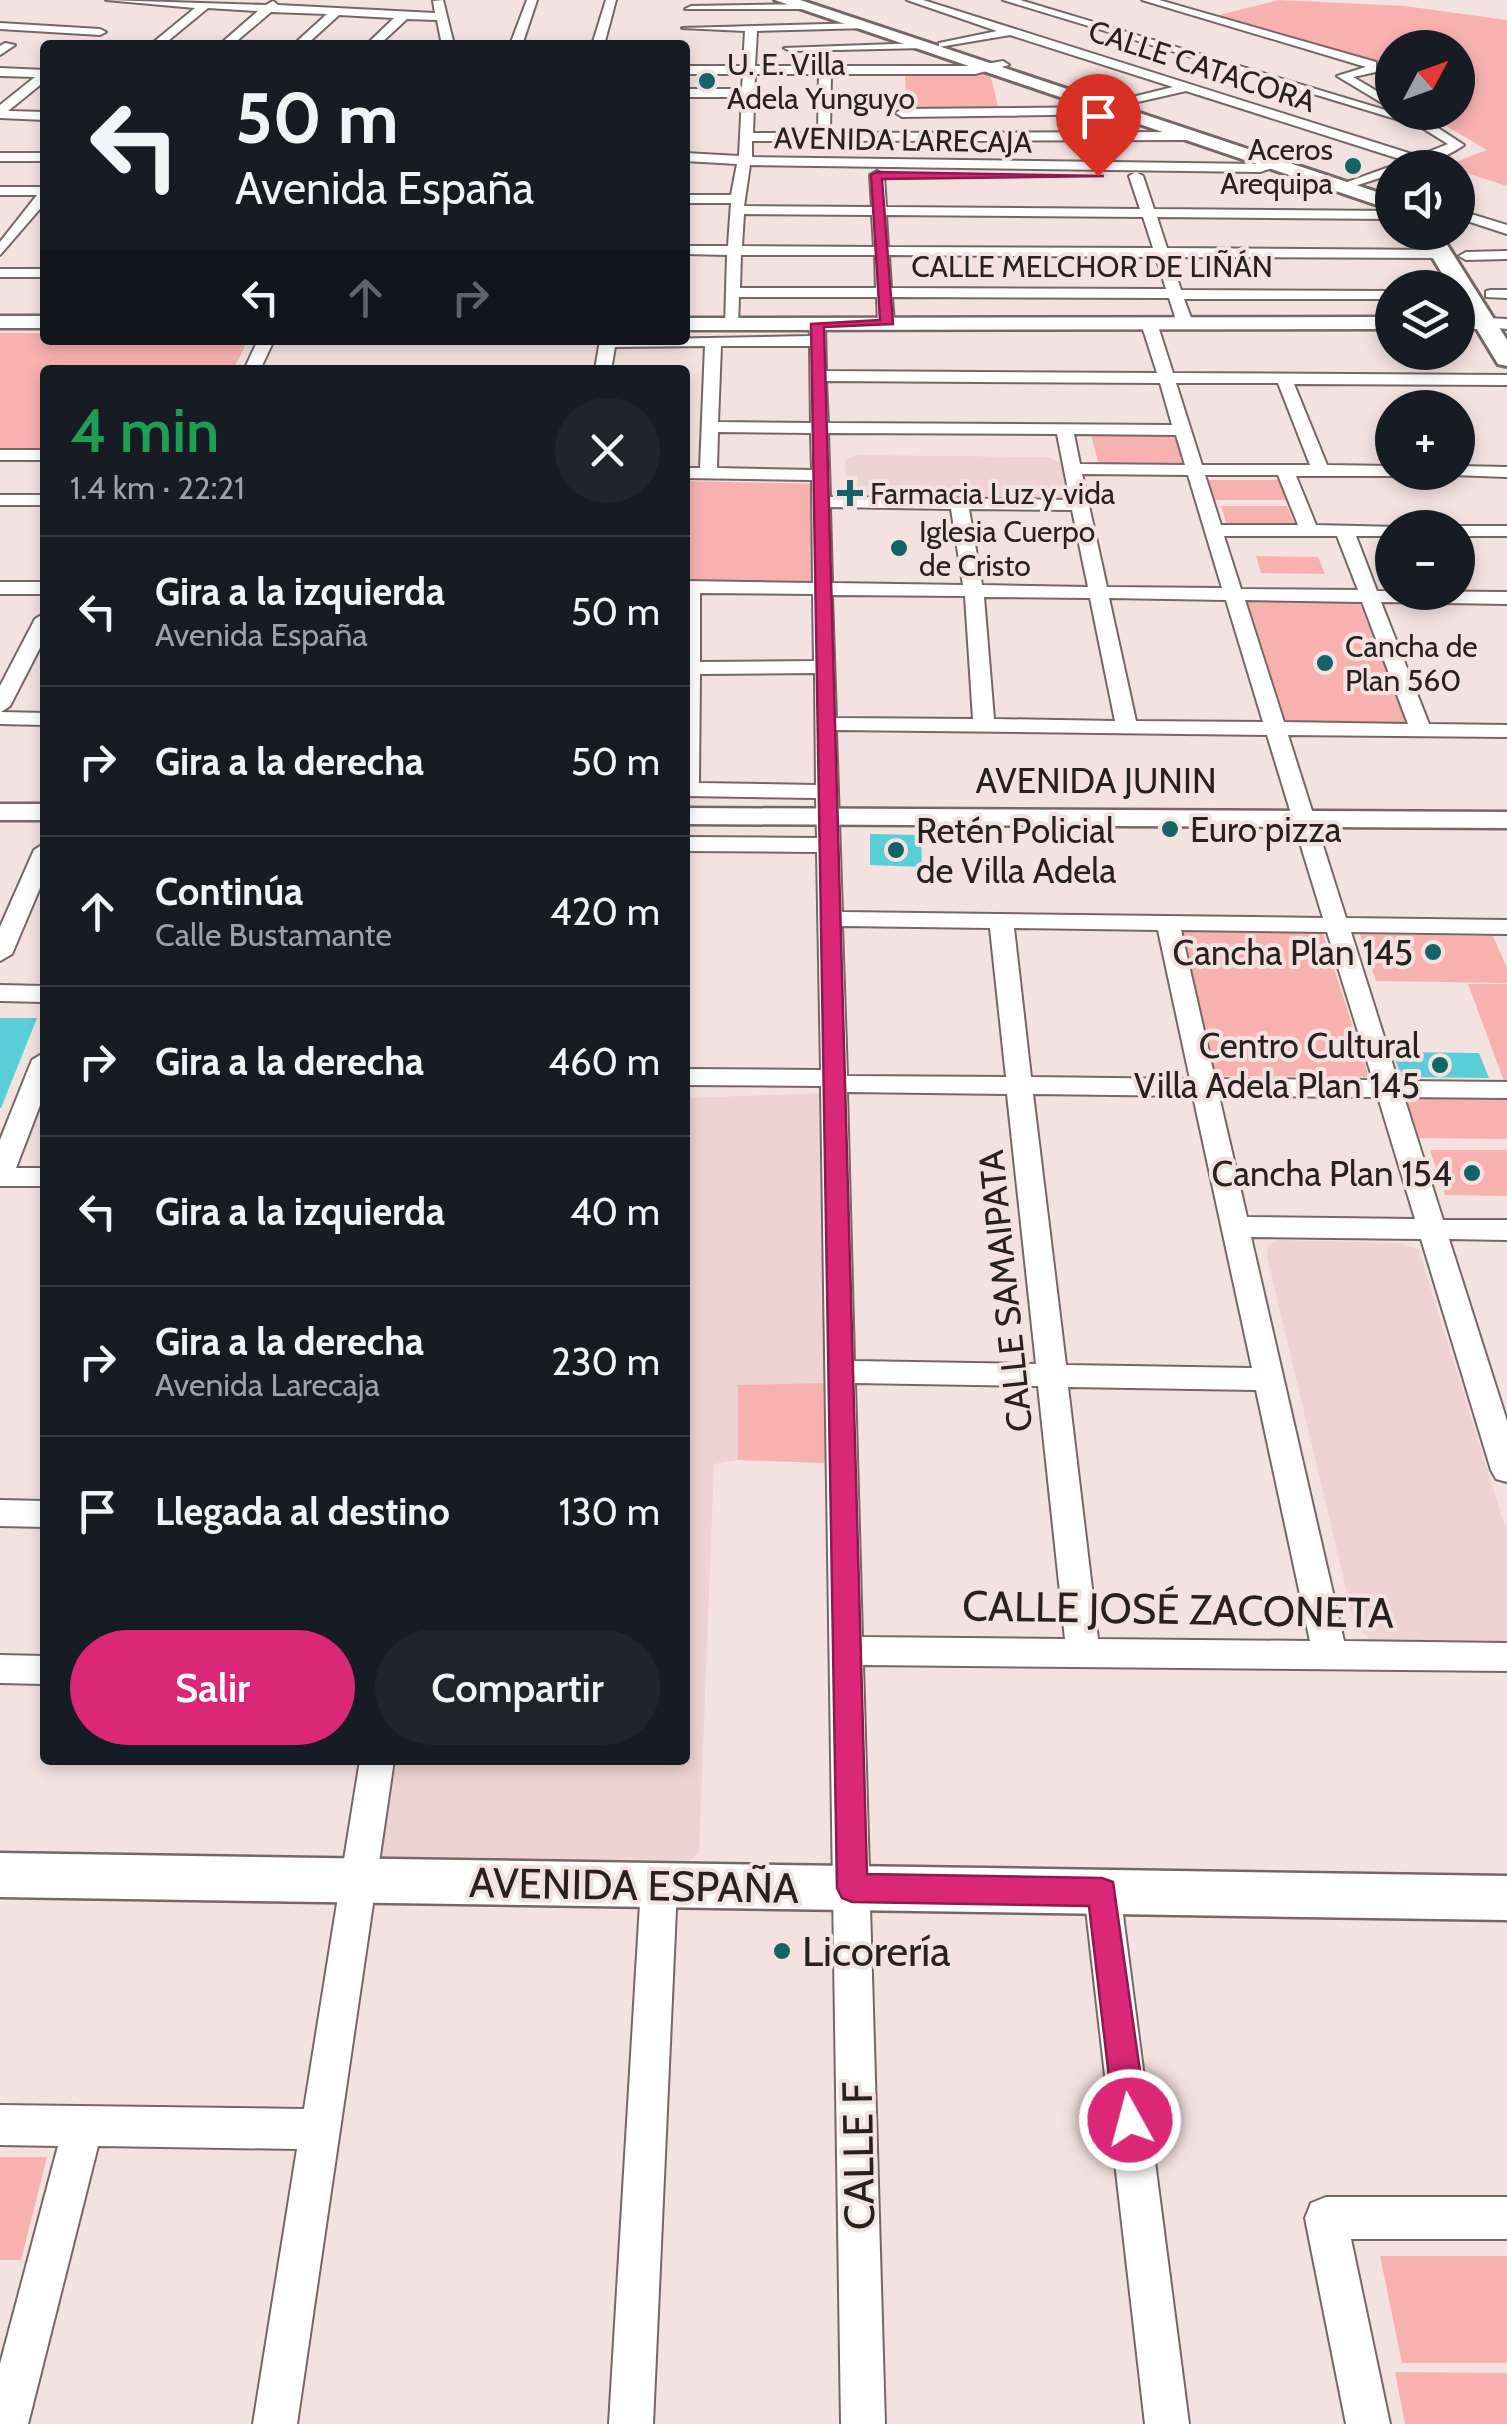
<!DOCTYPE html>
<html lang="es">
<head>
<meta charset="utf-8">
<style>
	:root { --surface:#171b24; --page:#20242c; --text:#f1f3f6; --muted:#9ea1a6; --line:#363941; --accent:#db2777 }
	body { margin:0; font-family:Cabin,sans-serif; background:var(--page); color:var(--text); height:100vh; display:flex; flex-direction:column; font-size:38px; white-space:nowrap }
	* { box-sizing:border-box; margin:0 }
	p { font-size:32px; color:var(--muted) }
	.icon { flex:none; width:55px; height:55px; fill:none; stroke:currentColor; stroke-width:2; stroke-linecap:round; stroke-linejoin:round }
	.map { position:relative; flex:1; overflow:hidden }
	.side { position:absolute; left:40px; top:365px; width:650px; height:1400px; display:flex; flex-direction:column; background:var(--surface); border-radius:10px; box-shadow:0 5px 15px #0003 }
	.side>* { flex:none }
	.top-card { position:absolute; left:40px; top:40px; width:650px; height:305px; border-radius:10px; box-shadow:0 5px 15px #0003; background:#171b24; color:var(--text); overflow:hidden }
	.needle { width:65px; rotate:49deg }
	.fabs { position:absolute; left:1375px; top:30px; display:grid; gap:20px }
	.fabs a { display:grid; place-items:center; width:100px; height:100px; border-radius:50%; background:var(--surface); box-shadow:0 5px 15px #0003; font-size:50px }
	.pin { position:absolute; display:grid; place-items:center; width:85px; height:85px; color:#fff; margin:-102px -42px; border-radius:50% 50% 50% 0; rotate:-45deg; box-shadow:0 0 10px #0007 }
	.pin .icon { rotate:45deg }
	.me { position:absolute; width:110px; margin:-55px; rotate:353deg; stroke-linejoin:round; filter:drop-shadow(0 0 8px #0008) }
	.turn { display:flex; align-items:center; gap:35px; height:210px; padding:0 30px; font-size:45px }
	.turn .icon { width:130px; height:130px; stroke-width:2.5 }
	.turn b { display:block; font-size:70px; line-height:85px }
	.lanes { display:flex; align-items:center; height:95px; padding:0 30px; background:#0003; justify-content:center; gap:50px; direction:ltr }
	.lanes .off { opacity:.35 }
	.round { display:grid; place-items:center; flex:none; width:105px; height:105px; border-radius:52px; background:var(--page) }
	.summary { display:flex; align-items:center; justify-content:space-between; height:170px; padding:0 30px }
	h1 { font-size:60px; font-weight:600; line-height:75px; color:#1e9e55 }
	.action { display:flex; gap:20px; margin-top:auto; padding:20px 30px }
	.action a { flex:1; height:115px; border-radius:60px; background:var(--accent); color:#fff; font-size:40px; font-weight:600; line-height:115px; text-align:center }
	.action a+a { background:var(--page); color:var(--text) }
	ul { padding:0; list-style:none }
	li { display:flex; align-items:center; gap:30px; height:150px; padding:0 30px; border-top:2px solid var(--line) }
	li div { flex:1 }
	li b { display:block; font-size:38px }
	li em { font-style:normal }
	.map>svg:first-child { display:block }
	.built { fill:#eed3d2 }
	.green { fill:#f7b2b0 }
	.building { fill:#58cfd6 }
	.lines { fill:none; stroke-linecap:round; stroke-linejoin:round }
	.minor-casing { stroke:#766766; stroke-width:4 }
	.tertiary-casing { stroke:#766766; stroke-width:5 }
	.primary-casing { stroke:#766766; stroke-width:6 }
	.minor { fill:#fff; fill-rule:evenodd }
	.tertiary { fill:#fff; fill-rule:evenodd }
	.primary { fill:#fff; fill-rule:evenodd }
	.route { fill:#db2777; stroke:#8e194d; stroke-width:2.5 }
	.poi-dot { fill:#146367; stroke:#f4e2e1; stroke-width:4 }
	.labels { text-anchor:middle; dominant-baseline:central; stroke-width:8; stroke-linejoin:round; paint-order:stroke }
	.far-poi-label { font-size:30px; fill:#272121; stroke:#f4e2e1; text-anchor:start }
	.far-street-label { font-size:30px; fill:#272121; stroke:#f4e2e1 }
	.street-label { font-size:35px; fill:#272121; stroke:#f4e2e1 }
	.poi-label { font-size:35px; fill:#272121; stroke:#f4e2e1; text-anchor:end }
	.near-street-label { font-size:42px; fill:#272121; stroke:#f4e2e1 }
	.near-poi-label { font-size:42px; fill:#272121; stroke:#f4e2e1; text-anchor:start }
</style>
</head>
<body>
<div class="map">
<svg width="1507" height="2424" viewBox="0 0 1507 2424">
	<rect width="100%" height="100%" fill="#f4e2e1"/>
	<path class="built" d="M856,455L1048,457L1060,463L1073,495L1065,502L852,499L847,494L845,460Z
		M828,1093L825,1463L738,1460L714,1464L699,1852L682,1868L381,1862L373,1856L387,1760H685V1098Z
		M1277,1240L1401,1243L1419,1250L1507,1533V1641H1373L1355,1627L1267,1256L1268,1246Z"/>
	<path class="green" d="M1279,0L1405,6L1507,20V186L1445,166L1487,150L1424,113L1458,112V48H1392V65L1215,16Z
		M905,72L990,74L999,110L906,109Z
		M0,333H45V340H248L233,370H45V451H0Z
		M1091,435L1180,436L1190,466L1099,465Z
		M1207,480H1283L1291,500H1214Z
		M685,481L826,484L825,583L685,582Z
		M1221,506H1287L1295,525H1227Z
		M1256,556L1318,557L1325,574L1261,573Z
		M1246,601L1359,602L1409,725L1286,724Z
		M1177,930L1322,931L1369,1077L1211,1076Z
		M1360,934L1493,936L1507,968V983L1376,981Z
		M1468,984H1507V1081H1504Z
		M1402,1094L1507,1095V1139L1417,1138Z
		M1430,1150H1507V1196L1445,1195Z
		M827,1383L825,1463L738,1460V1385Z
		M0,2157H47L21,2260H0Z
		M1380,2256H1507V2363H1402Z
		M1395,2372L1507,2373V2424H1405Z"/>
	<path class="building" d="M870,834L921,835L922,867L870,865Z
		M0,1018H37L1,1108H0Z
		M1393,1052L1479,1053L1489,1078L1401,1077Z"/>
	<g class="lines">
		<g class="minor-casing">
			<path id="minor" d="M106,0L266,5L273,1L278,5L435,13L433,1L443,0L454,45H442L437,20L407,19L379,45H366L394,18L339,15L306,45H293L327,14L271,12L232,45H219L258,11L208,8L163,45H150L195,8Z
				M527,0H537L522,45H510Z
				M606,0H616L604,45H592Z
				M907,0H923L1418,156L1448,144L1419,126L1003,0H1020L1392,112L1415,113L1464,145C1444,159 1417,168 1392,168V174L1339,191V185L1406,161L1186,91L1116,107V101L1173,87L1010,35L939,47V43L997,31Z
				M1142,0H1159L1376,62V72L1353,77L1392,100V109L1337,76L1366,67Z
				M806,4L810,9H685L691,6Z
				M0,23L100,29L106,32L100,35L0,29Z
				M865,23L869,28L757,31L755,66H975L1003,61L1009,65L975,74H831L830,133L1190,132L1196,136L1190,140L752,141V157L1259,164L1288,156L1295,160L1260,172L750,165L744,206L872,207L870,175L877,171L884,175L886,207L1140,209L1129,176L1136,172L1143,176L1154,209L1392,211V219L1157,217L1167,248L1444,250L1451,254L1444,258L1170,257L1181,290L1392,291V299H1184L1193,323L1185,328L1177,323L1169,298L892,297L894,324L886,329L878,324L877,297H739L738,324L725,327L727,255L685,254V246H728L731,203H685V195H731L737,164L685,161V153L739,156L742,97H685V89H742L743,74H685V66H743L745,31L682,28ZM755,74H819L818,133H753ZM744,214L872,215L874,247L742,246ZM886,215L1143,217L1153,248L888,247ZM741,255H875L876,288H740ZM889,255L1156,257L1166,289L891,288Z
				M5,43L15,45L0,55V46Z
				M922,43L926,48L790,51L784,48Z
				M0,68L45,70V81L8,111L45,112V120L0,118V105L35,77L0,76Z
				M1114,107L1118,114L902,117L896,113L902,109Z
				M0,153H45V161H0Z
				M0,187H45V203L0,255V242L37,195H0Z
				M1458,210L1507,225V234L1458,218Z
				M1507,251V259L1466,260L1459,256L1466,252Z
				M0,269H45V277H0Z
				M1491,290H1507V298L1486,297V291Z
				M817,318L825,323L826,371L1157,373L1141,323L1149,318L1157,323L1173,373L1507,375V385L1294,384L1327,465L1392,466V472H1400L1392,476H1296L1316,525L1398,527L1392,528V536H1356L1377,591L1507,592V604L1381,602L1429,724L1507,725V737L1288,735L1346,918L1507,920V934L1351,932L1398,1081L1507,1082V1098L1404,1097L1443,1220H1507V1240L1449,1239L1507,1421V1482L1496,1479L1491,1470L1421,1239L1251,1237L1344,1641L1507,1643V1671L863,1665L885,2424H841L821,1086L685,1085V1069L821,1070L817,852L685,851V837L817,838L816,798L685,796V581L813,583L812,480L685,478V468H700L705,346L615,347L611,370H595L600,340L810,336L809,323ZM721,346H810L811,423L718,422ZM826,381L1160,383L1172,425L828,423ZM1176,383H1278L1310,465H1202ZM718,432L811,433L812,470L717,468ZM828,433L1057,434L1070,500L830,497ZM1074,434L1176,435L1185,465L1080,464ZM1082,474L1188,475L1222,588L1107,587ZM1205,475H1278L1298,525H1221ZM830,507L951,509L963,585L832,583ZM969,509L1072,510L1088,587L982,585ZM1224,536H1337L1358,590L1241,589ZM700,593L813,594L814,661L700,662ZM832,595L965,596L973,719L836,718ZM984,597L1090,598L1115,721L994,719ZM1109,598L1226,600L1263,722L1136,721ZM1245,600L1362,602L1408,724L1284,722ZM815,673L816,785L699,783L700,674ZM836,730L1267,735L1323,918L842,912ZM842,926L990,928L1006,1077L847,1076ZM1014,928L1158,930L1190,1079L1031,1077ZM1181,930L1327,932L1373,1080L1215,1079ZM847,1092L1007,1094L1036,1364L854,1361ZM1033,1094L1193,1096L1252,1368L1066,1365ZM1219,1096L1378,1097L1415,1219L1247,1217ZM855,1383L1038,1386L1065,1639L862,1637ZM1068,1387L1256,1390L1310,1641L1098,1639Z
				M1485,318L1507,319V329L1480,326L1477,323Z
				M258,340H274L260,370H244Z
				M0,450H45V460H0Z
				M1458,466L1507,467V477L1452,475Z
				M0,495H45V505H0Z
				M1458,526H1507V536H1458V528H1451Z
				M0,582H45V594H0Z
				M45,613V638L10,706L1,712L45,713V725L0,724V686L35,619Z
				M45,843V876L12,954L0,961V927L34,850Z
				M0,985L45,986V1002L0,1001Z
				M45,1052V1092L16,1168H45V1186H0V1140L32,1060Z
				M0,1500L45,1501V1527L0,1526Z
				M0,1655L45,1656V1684L0,1683Z
				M360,1760H394L297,2424H253L297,2149L98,2146L28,2424H0V2364L58,2146L0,2145V2105L304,2109Z
				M659,1870L672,1875L677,1887L653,2424H609L641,1887L646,1875Z
				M1102,1875L1115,1880L1120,1892L1189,2424H1145L1084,1892L1089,1880Z
				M1326,2197H1507V2239H1351L1390,2424H1346L1305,2218L1311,2203Z"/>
		</g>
		<g class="tertiary-casing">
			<path id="tertiary" d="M0,316H45V328H0Z
				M1392,317V329L685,330V318Z
				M1458,317H1485L1495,323L1485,329H1458Z
				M0,804H45V820H0Z
				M685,808L1507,812V828L685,824Z
				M0,1853L1507,1876V1920L0,1897Z"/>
		</g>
		<g class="primary-casing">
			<path id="primary" d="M775,0H800L1392,197V210Z
				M1417,232H1439L1507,340V366L1498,364L1458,298V288H1451Z"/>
		</g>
		<use href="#minor" class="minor"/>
		<use href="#tertiary" class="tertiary"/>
		<use href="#primary" class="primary"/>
	</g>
	<path class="route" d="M877,172L1104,176L882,179L893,324L824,327L867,1874L1102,1878L1113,1882L1147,2120L1142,2132L1130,2137L1119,2132L1114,2120L1089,1906L852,1902L842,1898L837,1888L811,324L880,320L871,175Z"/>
	<g class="poi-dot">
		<circle cx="707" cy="81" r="10"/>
		<circle cx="1353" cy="166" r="10"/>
		<path d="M845 478h10v10h10v10h-10v10h-10v-10h-10v-10h10z"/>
		<circle cx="899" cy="548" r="10"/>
		<circle cx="1325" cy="663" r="10"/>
		<circle cx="1170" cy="829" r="10"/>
		<circle cx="896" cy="850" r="10"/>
		<circle cx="1433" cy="952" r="10"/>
		<circle cx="1440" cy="1065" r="10"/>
		<circle cx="1472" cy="1173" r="10"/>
		<circle cx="782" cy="1951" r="10"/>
	</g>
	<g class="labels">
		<g class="far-poi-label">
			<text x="727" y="64">U. E. Villa<tspan x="727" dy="34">Adela Yunguyo</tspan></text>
			<text x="1333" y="149" text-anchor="end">Aceros<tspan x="1333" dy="34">Arequipa</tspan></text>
			<text x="870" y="493">Farmacia Luz y vida</text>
			<text x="919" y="531">Iglesia Cuerpo<tspan x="919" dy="34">de Cristo</tspan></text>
			<text x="1345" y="646">Cancha de<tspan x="1345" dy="34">Plan 560</tspan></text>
		</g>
		<g class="far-street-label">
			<text transform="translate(1202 66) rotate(18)">CALLE CATACORA</text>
			<text transform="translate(903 140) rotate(1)">AVENIDA LARECAJA</text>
			<text x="1092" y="266">CALLE MELCHOR DE LIÑÁN</text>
		</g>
		<g class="street-label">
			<text x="1096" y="780">AVENIDA JUNIN</text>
			<text transform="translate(1005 1291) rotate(-96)">CALLE SAMAIPATA</text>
		</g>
		<g class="poi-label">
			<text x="1190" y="829" text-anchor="start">Euro pizza</text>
			<text x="916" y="830" text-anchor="start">Retén Policial<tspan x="916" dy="40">de Villa Adela</tspan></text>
			<text x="1413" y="952">Cancha Plan 145</text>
			<text x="1420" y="1045">Centro Cultural<tspan x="1420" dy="40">Villa Adela Plan 145</tspan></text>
			<text x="1452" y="1173">Cancha Plan 154</text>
		</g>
		<g class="near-street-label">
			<text transform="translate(1178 1609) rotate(1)">CALLE JOSÉ ZACONETA</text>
			<text transform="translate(634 1885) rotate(1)">AVENIDA ESPAÑA</text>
			<text transform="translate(858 2156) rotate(-91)">CALLE F</text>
		</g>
		<g class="near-poi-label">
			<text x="802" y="1951">Licorería</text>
		</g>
	</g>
</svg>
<div class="fabs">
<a><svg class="needle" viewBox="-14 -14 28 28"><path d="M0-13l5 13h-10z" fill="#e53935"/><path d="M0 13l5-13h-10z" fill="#9ea1a6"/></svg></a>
<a><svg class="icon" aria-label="sound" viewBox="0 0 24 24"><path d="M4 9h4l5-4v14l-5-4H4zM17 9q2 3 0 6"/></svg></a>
<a><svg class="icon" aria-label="layers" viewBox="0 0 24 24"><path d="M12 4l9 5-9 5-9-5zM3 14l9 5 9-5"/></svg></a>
<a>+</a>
<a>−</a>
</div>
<div class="pin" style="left:1098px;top:176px;background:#d93025"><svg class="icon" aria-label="arrive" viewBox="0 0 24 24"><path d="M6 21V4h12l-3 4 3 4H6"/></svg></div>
<svg class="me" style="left:1130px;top:2120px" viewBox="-20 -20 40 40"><circle r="17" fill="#db2777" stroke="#fff" stroke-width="3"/><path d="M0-11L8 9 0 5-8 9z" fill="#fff"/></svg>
<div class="top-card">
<div class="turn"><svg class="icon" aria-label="left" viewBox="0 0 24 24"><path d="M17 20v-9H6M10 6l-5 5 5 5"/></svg><div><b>50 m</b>Avenida España</div></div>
<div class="lanes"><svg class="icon" aria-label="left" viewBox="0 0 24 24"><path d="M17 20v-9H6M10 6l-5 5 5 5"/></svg><svg class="icon off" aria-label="ahead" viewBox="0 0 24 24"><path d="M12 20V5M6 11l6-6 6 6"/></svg><svg class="icon off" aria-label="right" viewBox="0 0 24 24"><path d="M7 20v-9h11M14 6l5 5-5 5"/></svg></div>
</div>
<section class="side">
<div class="summary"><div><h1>4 min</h1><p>1.4 km · 22:21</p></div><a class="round"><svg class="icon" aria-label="close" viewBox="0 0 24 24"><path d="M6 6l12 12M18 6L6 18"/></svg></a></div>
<ul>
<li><svg class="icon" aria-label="left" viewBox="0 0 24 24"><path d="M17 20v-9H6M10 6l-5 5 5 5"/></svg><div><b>Gira a la izquierda</b><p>Avenida España</p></div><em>50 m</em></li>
<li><svg class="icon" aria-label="right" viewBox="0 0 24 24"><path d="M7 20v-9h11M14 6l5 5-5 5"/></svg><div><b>Gira a la derecha</b></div><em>50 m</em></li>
<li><svg class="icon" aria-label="ahead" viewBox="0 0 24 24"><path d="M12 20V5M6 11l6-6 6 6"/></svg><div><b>Continúa</b><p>Calle Bustamante</p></div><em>420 m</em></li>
<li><svg class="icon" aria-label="right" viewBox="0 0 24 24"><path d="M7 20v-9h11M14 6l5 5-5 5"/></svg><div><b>Gira a la derecha</b></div><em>460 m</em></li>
<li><svg class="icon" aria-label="left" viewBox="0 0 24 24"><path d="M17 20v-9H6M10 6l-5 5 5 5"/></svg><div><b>Gira a la izquierda</b></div><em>40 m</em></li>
<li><svg class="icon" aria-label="right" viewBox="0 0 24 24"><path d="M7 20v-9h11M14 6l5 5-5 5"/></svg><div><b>Gira a la derecha</b><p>Avenida Larecaja</p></div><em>230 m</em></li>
<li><svg class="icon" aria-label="arrive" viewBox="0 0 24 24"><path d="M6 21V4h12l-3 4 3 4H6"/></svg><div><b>Llegada al destino</b></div><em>130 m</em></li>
</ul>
<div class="action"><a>Salir</a><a>Compartir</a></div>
</section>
</div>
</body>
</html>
